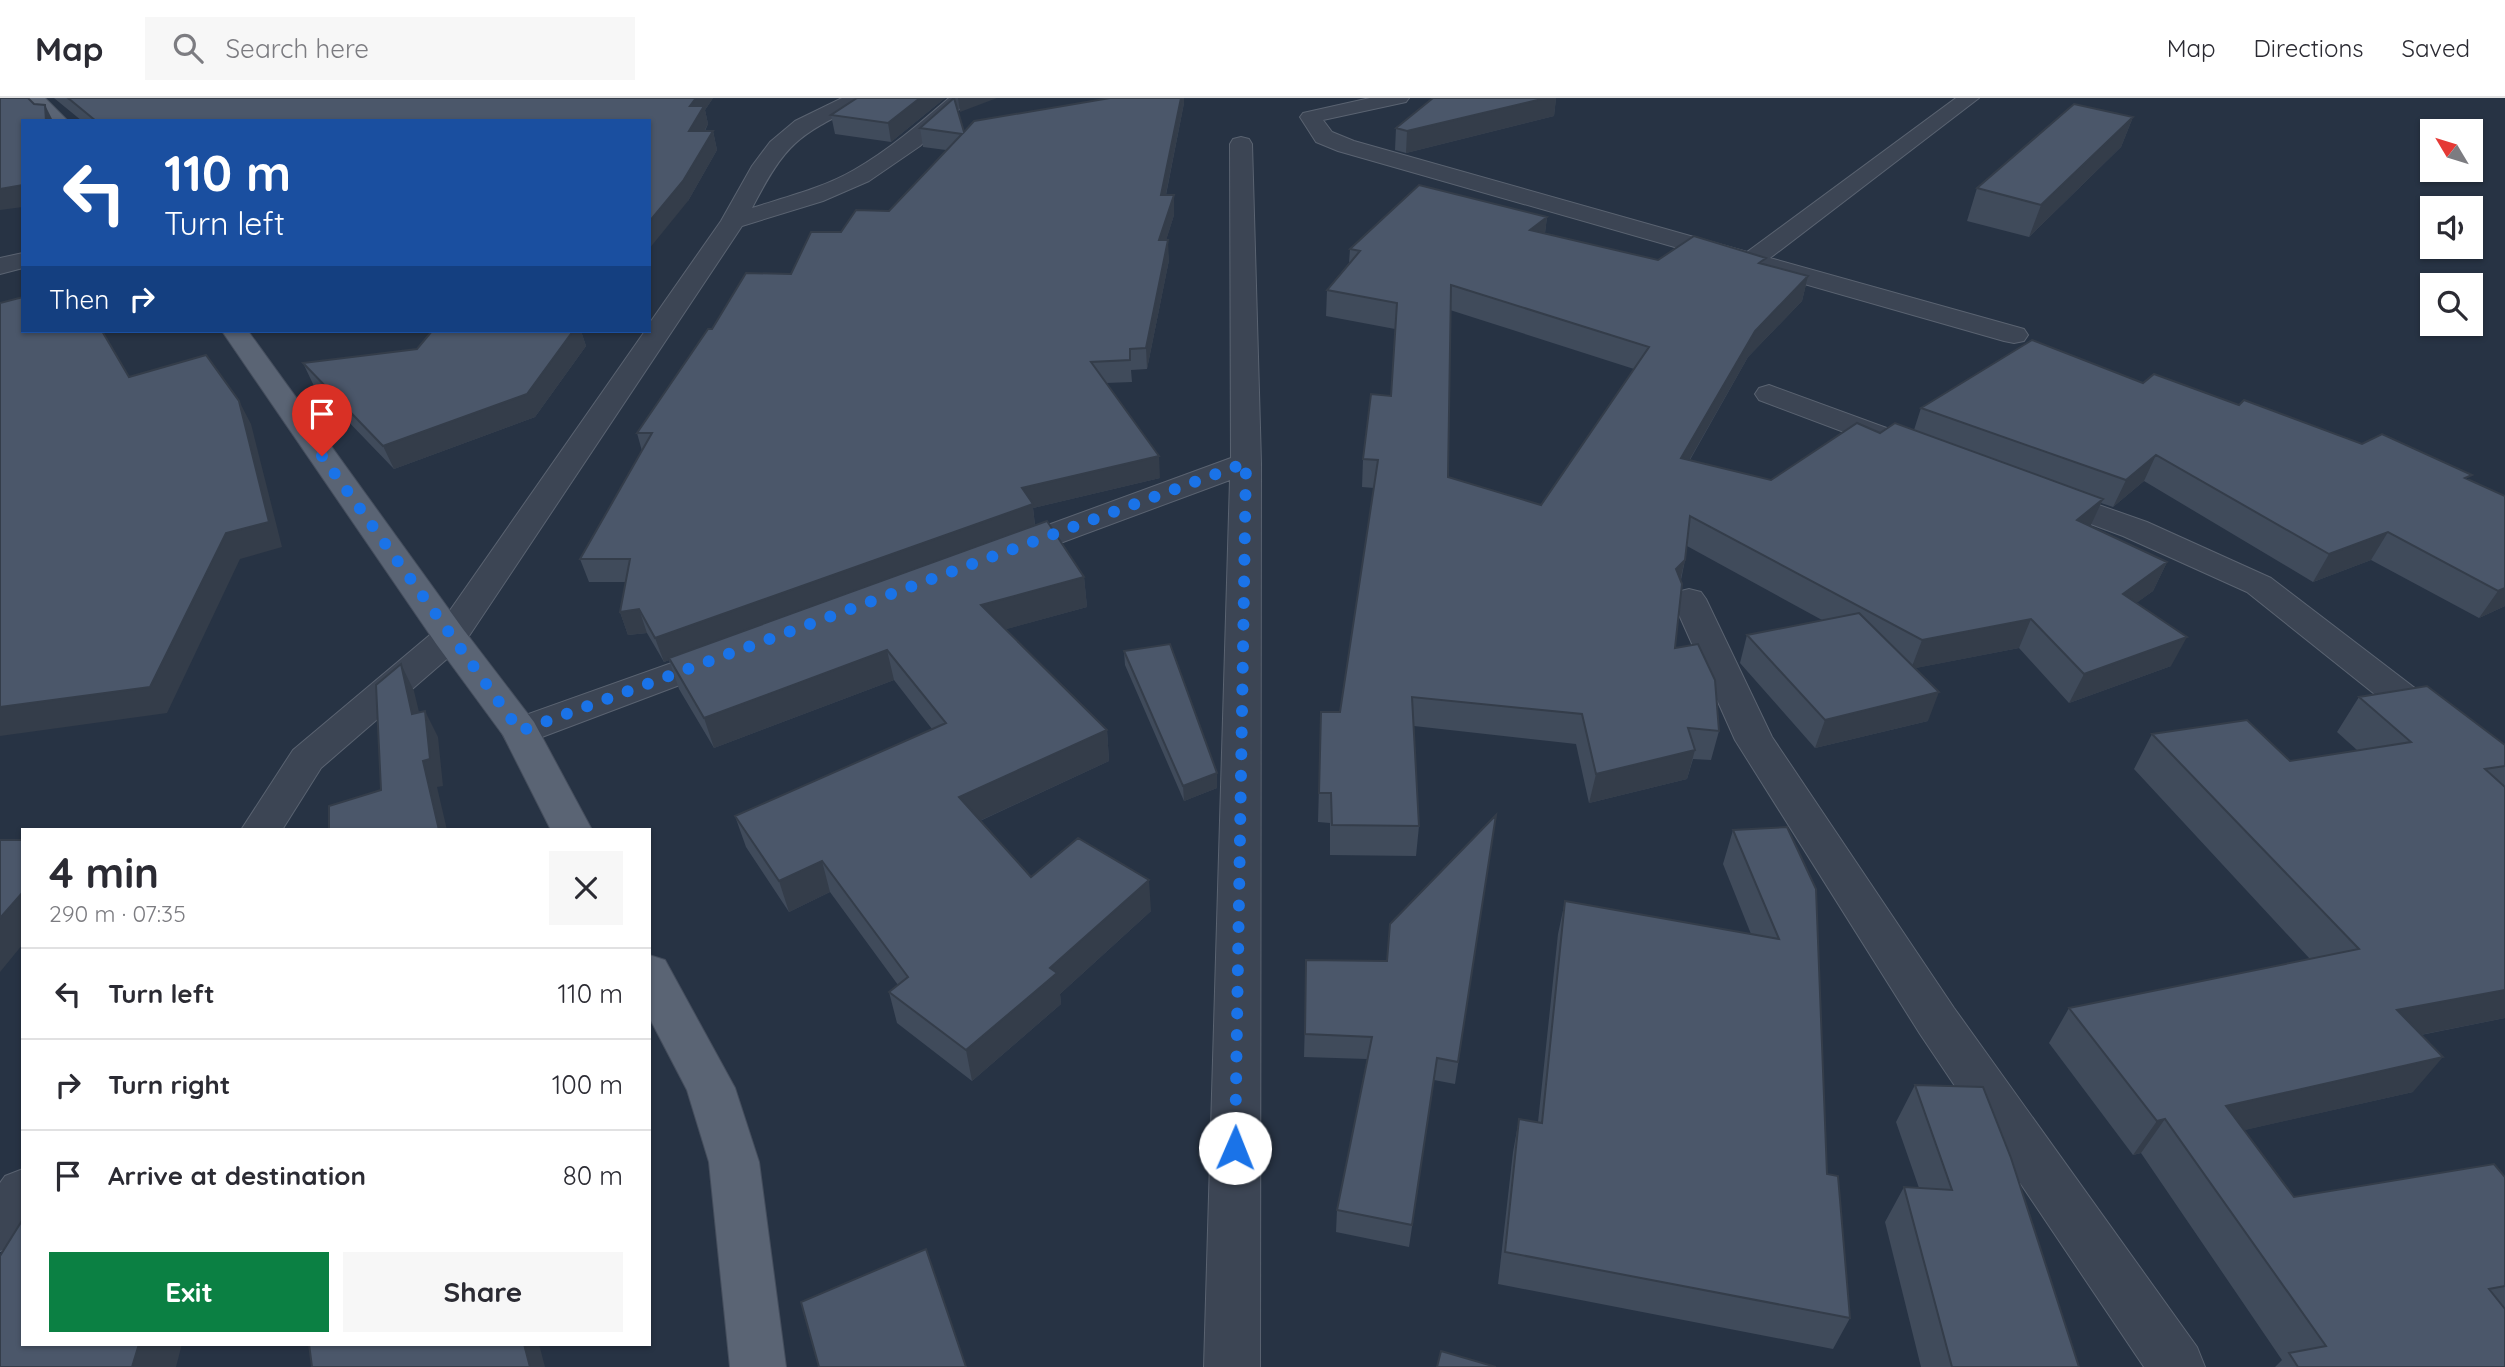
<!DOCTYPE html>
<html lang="en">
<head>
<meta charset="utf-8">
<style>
	:root { --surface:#fff; --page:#f7f7f7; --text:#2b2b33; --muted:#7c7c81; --line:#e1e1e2; --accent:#0b8043 }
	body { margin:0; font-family:Quicksand,sans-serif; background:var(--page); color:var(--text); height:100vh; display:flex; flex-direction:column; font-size:26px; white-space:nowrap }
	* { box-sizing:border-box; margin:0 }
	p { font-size:23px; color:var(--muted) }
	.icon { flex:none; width:38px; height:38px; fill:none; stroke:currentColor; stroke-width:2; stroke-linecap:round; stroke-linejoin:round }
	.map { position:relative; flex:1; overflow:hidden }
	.side { position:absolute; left:21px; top:730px; width:630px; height:518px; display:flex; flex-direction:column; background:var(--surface); border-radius:0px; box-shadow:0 2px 5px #0004 }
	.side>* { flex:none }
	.guide { position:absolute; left:21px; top:21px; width:630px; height:214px; border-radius:0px; box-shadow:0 2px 5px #0004; background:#1a4fa0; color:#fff; overflow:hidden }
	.needle { width:46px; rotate:308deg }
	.fabs { position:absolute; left:2420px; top:21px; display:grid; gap:14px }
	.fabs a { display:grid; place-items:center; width:63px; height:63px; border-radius:0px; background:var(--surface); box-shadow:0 2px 5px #0004; font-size:35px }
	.pin { position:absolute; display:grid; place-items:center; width:60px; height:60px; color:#fff; margin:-72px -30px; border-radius:50% 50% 50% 0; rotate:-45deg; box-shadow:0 0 7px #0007 }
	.pin .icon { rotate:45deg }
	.me { position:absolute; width:77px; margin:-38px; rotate:1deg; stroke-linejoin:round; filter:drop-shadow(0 0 5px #0008) }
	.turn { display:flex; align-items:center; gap:24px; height:147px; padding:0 28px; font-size:32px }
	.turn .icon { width:91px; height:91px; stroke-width:2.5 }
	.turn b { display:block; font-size:49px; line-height:60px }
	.then { display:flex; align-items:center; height:66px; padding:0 28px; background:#0003; gap:14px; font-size:26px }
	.round { display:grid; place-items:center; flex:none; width:74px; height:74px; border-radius:0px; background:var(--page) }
	.headline { display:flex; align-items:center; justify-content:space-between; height:119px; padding:0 28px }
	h1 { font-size:42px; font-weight:800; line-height:52px }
	.action { display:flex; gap:14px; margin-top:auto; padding:14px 28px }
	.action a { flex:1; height:80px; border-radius:0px; background:var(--accent); color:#fff; font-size:28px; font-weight:800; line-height:80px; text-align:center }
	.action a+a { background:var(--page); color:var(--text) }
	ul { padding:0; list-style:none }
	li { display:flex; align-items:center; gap:21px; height:91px; padding:0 28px; border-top:2px solid var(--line) }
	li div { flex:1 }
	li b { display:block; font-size:26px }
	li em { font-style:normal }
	header { display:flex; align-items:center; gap:42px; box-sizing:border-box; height:98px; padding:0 35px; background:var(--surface); border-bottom:2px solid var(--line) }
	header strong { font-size:33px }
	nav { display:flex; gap:38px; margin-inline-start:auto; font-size:24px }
	.search { width:490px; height:63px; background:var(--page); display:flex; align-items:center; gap:18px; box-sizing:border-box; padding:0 24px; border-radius:0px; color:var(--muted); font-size:26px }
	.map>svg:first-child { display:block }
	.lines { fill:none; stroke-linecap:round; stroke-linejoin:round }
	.minor-casing { stroke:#5a6371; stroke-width:2 }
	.major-casing { stroke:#454e5d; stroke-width:2 }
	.minor { fill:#3c4554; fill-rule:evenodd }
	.major { fill:#5a6474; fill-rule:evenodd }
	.wall { fill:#404b5b; fill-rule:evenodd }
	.shaded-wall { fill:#343d4a }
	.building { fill:#4b576a; stroke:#343d4a; stroke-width:2; fill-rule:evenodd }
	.route { stroke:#1a73e8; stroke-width:12; stroke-dasharray:0 21.6 }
</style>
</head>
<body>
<header>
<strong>Map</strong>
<div class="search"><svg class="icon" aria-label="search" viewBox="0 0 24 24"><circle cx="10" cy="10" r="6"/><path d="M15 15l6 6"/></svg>Search here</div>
<nav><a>Map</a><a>Directions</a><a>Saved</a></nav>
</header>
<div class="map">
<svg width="2505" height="1269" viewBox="0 0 2505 1269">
	<rect width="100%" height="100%" fill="#273344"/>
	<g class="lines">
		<g class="minor-casing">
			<path id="minor" d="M842,0H868L865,4C798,38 788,41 752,110C786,99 823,90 854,72C889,52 919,26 949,0H971L920,48L869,83L823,103L742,128L463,547L321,670L282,732H241L293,652L437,531L645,233H649V226L721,123L752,68L770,44L795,23Z
				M1370,0H1409L1406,4L1323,22L1332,34L1354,43L1747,154L1956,0H1979L1770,160L2024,231L2028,237L2024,243L2014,245L2004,243L1338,53L1316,44L1300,19L1303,15Z
				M1241,39L1249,41L1252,46L1261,365L1260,1269H1204L1230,382L1020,460L1008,463L996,460L991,453L996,446L1231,360L1230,46L1233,41Z
				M23,155V170L0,176V160Z
				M1769,287L1914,340L1918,346L1914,352L1903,355L1892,352L1759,302L1755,296L1759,290Z
				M2045,388L2147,424L2271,480L2505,659V693L2491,689L2247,494L2123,438L2034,405L2029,398L2034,391Z
				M1689,491L1701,494L1706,501L1772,639L1954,910L2197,1249L2205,1269H2144L1920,936L1735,642L1672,501L1677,494Z
				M725,546L738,549L743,557L738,565L534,642L520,646L506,642L501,633L506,624Z
				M23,1071V1139L19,1146L0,1153V1085L5,1078Z"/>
		</g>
		<g class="major-casing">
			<path id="major" d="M23,0H45L68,23H46Z
				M222,233H248L463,531L534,624L592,732H551L503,637L437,547Z
				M649,857L665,862L735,990L759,1064L786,1269H730L709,1064L687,992L649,919Z"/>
		</g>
		<use href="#minor" class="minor"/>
		<use href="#major" class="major"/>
	</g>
	<path class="wall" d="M54,0H713L705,12L708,26L705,33H713L717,52L688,103L649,23H82Z
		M857,0H945L891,44L835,36L831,17Z
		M1110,0H1184V5L1166,97L1174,117L1166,142L1169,162L1147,271L1131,272L1132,284L1106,285L1160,380L1033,410L1035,427L1084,479L1087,509L1006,531L1107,632L1109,663L980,723L1031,779L1151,813L1060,896L1061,906L972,983L897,925L889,894L898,887L830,794L789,814L746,749L735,718L932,631L894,582L714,650L679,591L669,562L664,564L647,535L628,537L620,514L626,484H589L580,461L642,353L637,335L712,231L791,176L841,134L889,113L946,52L923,49L920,30L964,34Z
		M1433,0H1556L1554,18L1406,55L1395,52L1396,30Z
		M2133,19L2121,49L2029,139L1967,123L1977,90Z
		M1547,119L1545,135L1658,162L1764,166L1808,178L1802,203L1748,259L1690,362L1771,382L1880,335L1914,332L1921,310L2143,285L2239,307L2362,346L2469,382L2505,398V508L2479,520L2371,462L2313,484L2144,383L2113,409L2101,405L2090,428L2167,464L2153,493L2136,505L2171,568L2069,605L2019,550L1915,570L1928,623L1815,650L1740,565L1747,537L1822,522L1687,448L1685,462L1681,482L1675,550L1719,633L1711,662L1693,661L1687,681L1589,705L1576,646L1414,628L1419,728L1416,758L1330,757V725L1318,724L1321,614H1340L1374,390L1362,389L1363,361L1391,298L1395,231L1326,218L1327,192L1349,165L1350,151ZM1450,212L1634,271L1541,407L1448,379Z
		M432,233H581L586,248L535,319L394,371L314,288L303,265L417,251Z
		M1124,553L1217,675V690L1184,703L1125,567Z
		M2359,599L2505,647V920L2421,937L2413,994L2244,1032L2294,1099L2505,1079V1269H2275L2282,1262L2141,1055L2133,1057L2049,945L2069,910L2310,861L2134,671L2152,636L2290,663L2357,652L2337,634Z
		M1496,717L1455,986L1434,982L1409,1149L1336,1134L1337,1112L1367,961L1304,959L1306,885L1387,863L1390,826Z
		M1787,729L1827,1076L1850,1220L1833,1251L1498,1186L1513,1054L1519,1021L1538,1024L1558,836L1565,803L1751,836L1723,766L1733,732Z
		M1915,987L2079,1269H1921L1885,1124L1904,1089L1919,1090L1896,1024Z"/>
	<path class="shaded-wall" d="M696,0H713L705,12L708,26L694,52L689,33L690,8Z
		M920,0H945L891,44L888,25Z
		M958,0H997L960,14Z
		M1181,0H1184V5L1162,116L1161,97Z
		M1546,0H1556L1554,18L1406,55L1407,33Z
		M45,7L53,23H46Z
		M2133,19L2121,49L2029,139L2041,107Z
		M713,33L717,52L688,103L649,151V124Z
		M23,87V109L0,112V91Z
		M1174,97V117L1160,162L1159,142Z
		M1547,119L1544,143L1530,132Z
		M1168,142L1169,162L1147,271L1146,250Z
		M1808,178L1802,203L1748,259L1675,387L1681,360L1755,233Z
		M573,233H581L586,248L535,319L394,371L383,348Z
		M239,303L251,326L282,449L240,461L167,615L0,638V609Z
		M2156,357L2144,383L2113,409L2126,382Z
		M1159,358L1160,380L1033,410L1035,428L664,564L655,540L1022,390Z
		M2103,401L2090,429L2077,422Z
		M2388,434L2371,462L2313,484L2329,456Z
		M1685,462L1678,491L1676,471Z
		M2167,464L2153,493L2109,525L2123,496Z
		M1084,479L1087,509L985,537L981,507Z
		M2505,490V508L2479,520L2498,493Z
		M639,511L647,535L628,537L620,514Z
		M2031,521L2019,550L1911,571L1922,542Z
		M2187,539L2171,568L2069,605L2084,576Z
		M887,552L894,582L714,650L704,620Z
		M401,566L414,593L426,643L412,616Z
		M1939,594L1928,623L1815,650L1825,622Z
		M425,613L438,639L443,688L437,689L447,732H439L423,663Z
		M1107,632L1109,663L964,730L959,699Z
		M1695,652L1687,681L1589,705L1596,676Z
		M1217,675V690L1184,703L1183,688Z
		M822,763L830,794L789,814L779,783Z
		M1149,782L1151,813L1060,896L1061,906L972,983L966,952L1050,870Z
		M23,794V846L0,874V820Z
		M2505,892V920L2369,947L2397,912Z
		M2443,959L2413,994L2201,1042L2226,1008Z
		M2165,1021L2141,1055L2133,1057L2157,1023Z
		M139,1246H182L176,1269H132Z
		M524,1246H539L545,1269H530Z"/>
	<path class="building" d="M0,0H28L34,6L45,7L46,23H23V87L0,91Z
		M68,0H696L690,8H704L689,33H713L683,83L649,124V23H96Z
		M857,0H920L888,25L831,17Z
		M954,0L964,34L974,23L1110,0H1181L1161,97H1174L1159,142H1168L1146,250L1130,251V262L1091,264L1159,358L1022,390L1033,406L655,540L639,511L620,514L630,461H580L652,335H637L708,231H712L746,175L791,176L811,134H841L856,112L889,113L962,36L920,30Z
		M1433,0H1546L1407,33L1396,30Z
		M2074,6L2133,19L2041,107L1977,90Z
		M1419,87L1547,119L1530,132L1658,162L1694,138L1766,160L1759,165L1808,178L1755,233L1681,360L1771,382L1857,325L1880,335L1895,325L2103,401L2077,422L2167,464L2123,496L2187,539L2084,576L2031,521L1922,542L1690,418L1685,462L1676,471L1682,486L1675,550L1698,546L1715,582L1719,633L1688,630L1695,652L1596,676L1582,616L1412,599L1419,728L1332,727L1331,695H1319L1321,614H1340L1378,362L1363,361L1371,296L1391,298L1397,205L1327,192L1360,153L1350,151ZM1451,187L1649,249L1541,407L1448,379Z
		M23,199V233H102L129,279L206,257L239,303L269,424L226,435L150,589L0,609V205Z
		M432,233H573L527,296L383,348L303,265L417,251Z
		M2032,242L2143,285L2154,276L2239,307L2244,302L2362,346L2382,336L2472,377L2465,380L2505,398V490L2498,493L2388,434L2329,456L2156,357L2126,382L1921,310Z
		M1047,423L1084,479L981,507L1107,632L959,699L1031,779L1078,740L1149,782L1050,870L1057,875L966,952L889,894L908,879L822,763L779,783L735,718L946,625L887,552L704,620L669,560Z
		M1859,515L1939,594L1825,622L1747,537Z
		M1170,546L1217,675L1183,688L1124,553Z
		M401,566L412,616L425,613L430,661L423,663L439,732H329V708L381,692L376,587Z
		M2427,588L2505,647V668L2485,671L2505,689V892L2397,912L2443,959L2226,1008L2294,1099L2494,1066L2505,1079V1188L2489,1191L2505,1211V1269H2298L2289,1255L2326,1248L2165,1021L2157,1023L2069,910L2359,851L2152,636L2247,622L2290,663L2411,644L2359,599Z
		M1496,717L1458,964L1437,960L1412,1127L1337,1112L1372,939L1305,936L1306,862L1387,863L1390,826Z
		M1787,729L1816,791L1827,1076L1838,1078L1850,1220L1505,1154L1519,1021L1542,1025L1565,803L1779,841L1733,732Z
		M0,742H23V794L0,820Z
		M1915,987L1983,989L2011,1060L2079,1269H1952L1904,1089L1952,1092Z
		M23,1121V1246H139L132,1269H0V1158Z
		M926,1151L966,1269H819L801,1204Z
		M309,1246H524L530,1269H312Z
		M1441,1253L1496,1269H1437Z"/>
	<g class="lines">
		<path class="route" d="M322,358L520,633L1246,365L1235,1050"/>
	</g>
</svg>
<div class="fabs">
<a><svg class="needle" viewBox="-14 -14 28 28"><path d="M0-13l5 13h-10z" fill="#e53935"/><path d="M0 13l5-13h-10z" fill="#7c7c81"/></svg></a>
<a><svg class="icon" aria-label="sound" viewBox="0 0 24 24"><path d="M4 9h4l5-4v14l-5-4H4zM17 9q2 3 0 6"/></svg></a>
<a><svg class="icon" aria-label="search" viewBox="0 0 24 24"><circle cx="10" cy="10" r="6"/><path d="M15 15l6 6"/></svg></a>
</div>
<div class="pin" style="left:322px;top:358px;background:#d93025"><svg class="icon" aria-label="arrive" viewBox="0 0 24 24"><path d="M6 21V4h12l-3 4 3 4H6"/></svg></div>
<svg class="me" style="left:1235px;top:1050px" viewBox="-20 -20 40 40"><circle r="19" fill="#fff"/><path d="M0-13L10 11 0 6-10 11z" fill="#1a73e8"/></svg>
<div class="guide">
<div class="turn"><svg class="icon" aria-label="left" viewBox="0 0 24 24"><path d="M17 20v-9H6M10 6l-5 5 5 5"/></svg><div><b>110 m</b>Turn left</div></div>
<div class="then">Then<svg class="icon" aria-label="right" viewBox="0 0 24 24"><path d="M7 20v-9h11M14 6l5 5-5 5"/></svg></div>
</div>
<section class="side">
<div class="headline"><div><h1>4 min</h1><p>290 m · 07:35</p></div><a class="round"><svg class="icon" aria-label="close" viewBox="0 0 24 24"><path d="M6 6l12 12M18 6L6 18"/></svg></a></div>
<ul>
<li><svg class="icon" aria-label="left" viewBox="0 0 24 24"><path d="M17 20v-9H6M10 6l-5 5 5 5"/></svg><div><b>Turn left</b></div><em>110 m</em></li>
<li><svg class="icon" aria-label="right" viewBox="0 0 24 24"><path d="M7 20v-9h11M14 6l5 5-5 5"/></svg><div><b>Turn right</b></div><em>100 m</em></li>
<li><svg class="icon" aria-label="arrive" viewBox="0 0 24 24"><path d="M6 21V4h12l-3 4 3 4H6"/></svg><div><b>Arrive at destination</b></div><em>80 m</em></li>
</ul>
<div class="action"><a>Exit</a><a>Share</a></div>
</section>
</div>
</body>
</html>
